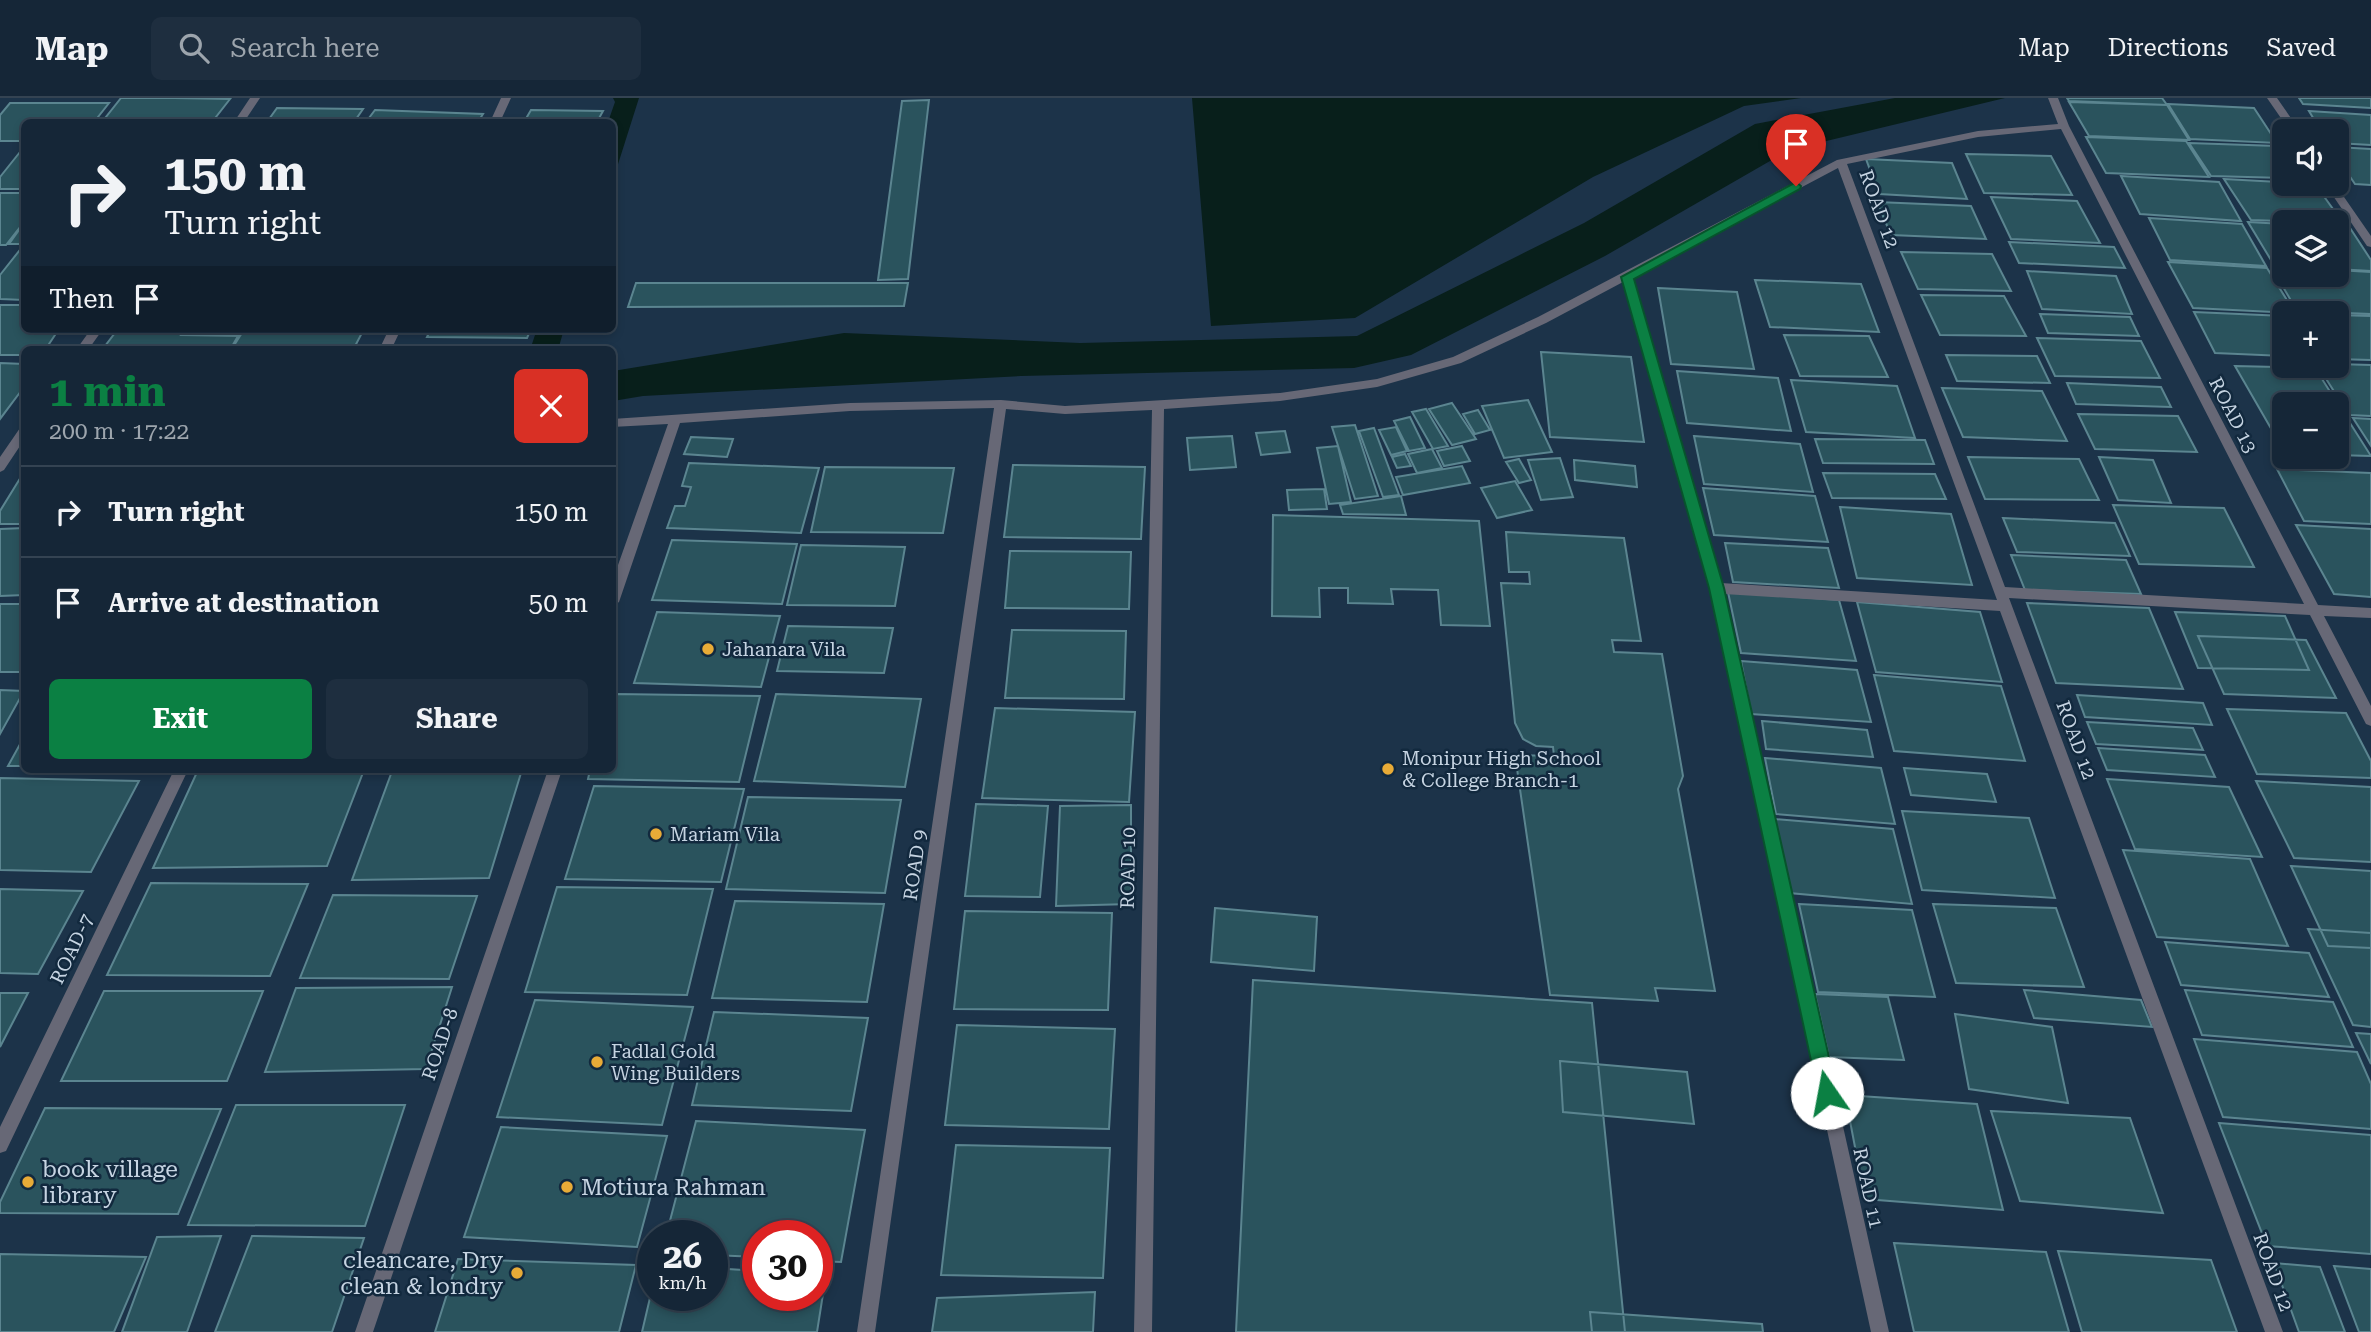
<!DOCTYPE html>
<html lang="en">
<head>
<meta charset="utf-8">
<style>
	:root { --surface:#152637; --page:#1e2e3f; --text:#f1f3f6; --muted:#9da5ad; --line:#344352; --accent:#0b8043 }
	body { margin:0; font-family:"Roboto Serif",serif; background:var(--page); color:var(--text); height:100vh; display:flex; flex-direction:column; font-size:26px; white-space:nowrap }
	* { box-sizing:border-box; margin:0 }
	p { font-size:23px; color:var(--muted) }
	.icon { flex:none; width:38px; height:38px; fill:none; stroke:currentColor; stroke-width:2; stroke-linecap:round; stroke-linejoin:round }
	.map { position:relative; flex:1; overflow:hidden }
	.details { position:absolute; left:21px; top:248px; width:595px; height:427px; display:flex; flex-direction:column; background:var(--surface); border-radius:10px; box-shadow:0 4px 10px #0003,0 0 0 2px var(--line) }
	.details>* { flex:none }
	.top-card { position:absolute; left:21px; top:21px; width:595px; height:214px; border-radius:10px; box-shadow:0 4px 10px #0003,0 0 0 2px var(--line); background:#152637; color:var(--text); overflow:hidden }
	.tools { position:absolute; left:2272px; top:21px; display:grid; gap:14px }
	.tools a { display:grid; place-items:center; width:77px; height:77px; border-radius:10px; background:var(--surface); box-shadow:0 4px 10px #0003,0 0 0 2px var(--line); font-size:35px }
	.speed { position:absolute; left:637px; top:1122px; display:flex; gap:14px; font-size:35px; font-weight:700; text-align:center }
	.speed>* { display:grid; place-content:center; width:91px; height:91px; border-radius:50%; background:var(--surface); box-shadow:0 4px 10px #0003,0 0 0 2px var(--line); line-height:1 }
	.speed small { font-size:18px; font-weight:400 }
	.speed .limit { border:10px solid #d22; background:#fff; color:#111 }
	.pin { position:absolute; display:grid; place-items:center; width:60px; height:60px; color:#fff; margin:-72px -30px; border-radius:50% 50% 50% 0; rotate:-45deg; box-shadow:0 0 7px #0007 }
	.pin .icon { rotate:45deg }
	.me { position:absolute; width:77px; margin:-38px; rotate:348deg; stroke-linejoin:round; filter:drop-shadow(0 0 5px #0008) }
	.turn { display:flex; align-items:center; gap:24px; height:147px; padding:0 28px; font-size:32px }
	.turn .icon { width:91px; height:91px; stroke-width:2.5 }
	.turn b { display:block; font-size:49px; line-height:60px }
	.then { display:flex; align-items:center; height:66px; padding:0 28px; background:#0003; gap:14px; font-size:26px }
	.round { display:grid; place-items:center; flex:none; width:74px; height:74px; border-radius:10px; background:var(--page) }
	.summary { display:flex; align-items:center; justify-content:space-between; height:119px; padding:0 28px }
	h1 { font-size:42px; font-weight:700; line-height:52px; color:var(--accent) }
	.cta { display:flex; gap:14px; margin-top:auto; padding:14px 28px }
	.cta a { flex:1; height:80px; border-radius:10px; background:var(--accent); color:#fff; font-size:28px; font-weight:700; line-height:80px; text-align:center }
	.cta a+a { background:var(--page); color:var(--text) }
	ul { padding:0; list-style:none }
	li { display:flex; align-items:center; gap:21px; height:91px; padding:0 28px; border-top:2px solid var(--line) }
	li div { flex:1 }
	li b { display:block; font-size:26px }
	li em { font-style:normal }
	header { display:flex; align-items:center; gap:42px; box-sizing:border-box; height:98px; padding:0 35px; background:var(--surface); border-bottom:2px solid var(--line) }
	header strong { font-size:33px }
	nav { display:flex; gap:38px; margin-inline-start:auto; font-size:24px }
	.search { width:490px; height:63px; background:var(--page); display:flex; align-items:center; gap:18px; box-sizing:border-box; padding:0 24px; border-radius:10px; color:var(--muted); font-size:26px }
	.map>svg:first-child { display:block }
	.water { fill:#081f1b }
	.building { fill:#2a535d; stroke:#5b8590; stroke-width:2 }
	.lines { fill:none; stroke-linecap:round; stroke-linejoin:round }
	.street { fill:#676876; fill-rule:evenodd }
	.route { fill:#0b8043; stroke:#07532c; stroke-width:2 }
	.poi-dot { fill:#e8ab37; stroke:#12293e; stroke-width:2.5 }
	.labels { text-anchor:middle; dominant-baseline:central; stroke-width:5; stroke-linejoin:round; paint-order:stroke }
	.street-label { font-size:19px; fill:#c6d4e2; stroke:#12293e }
	.poi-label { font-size:19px; fill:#c6d4e2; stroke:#12293e; text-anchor:start }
	.near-poi-label { font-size:23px; fill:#c6d4e2; stroke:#12293e; text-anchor:start }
</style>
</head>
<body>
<header>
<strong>Map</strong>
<div class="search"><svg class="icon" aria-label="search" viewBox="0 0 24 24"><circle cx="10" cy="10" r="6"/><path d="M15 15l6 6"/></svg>Search here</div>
<nav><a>Map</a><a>Directions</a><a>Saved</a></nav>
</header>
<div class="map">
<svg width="2371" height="1234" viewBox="0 0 2371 1234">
	<rect width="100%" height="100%" fill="#1c3349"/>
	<path class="water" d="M613,0H639L613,82L612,24H608L615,4Z
		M1192,0H1801L1744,8L1593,79L1355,220L1211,228Z
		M1895,0H2005L1789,52L1605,158L1411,257L1354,270L1021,278L643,298L613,303V273L844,235L1080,245L1357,238L1584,125L1755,26Z
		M537,231H564L558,252H530Z"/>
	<path class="building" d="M121,0H174L230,1L212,24H102Z
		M2067,0H2162L2167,7L2069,3Z
		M2299,0H2371V10L2303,6Z
		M929,2L908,181L878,182L902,3Z
		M2069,4L2167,7L2189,42L2089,38Z
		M10,5H109L94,24H24V43H0V17Z
		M2168,6L2254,10L2277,45L2190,41Z
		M277,10L363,11L354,24H267Z
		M375,12L483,16L478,24H366Z
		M531,12L603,13L597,24H524Z
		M2309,13L2371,17V47L2336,45V33H2321Z
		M2086,39L2186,43L2209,79L2106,75Z
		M2189,45L2277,48L2284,57V80L2211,78Z
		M24,49V91H0V79Z
		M2336,49L2371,51V87L2355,86L2336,58Z
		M1966,56L2051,58L2072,97L1984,95Z
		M1866,61L1952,65L1967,101L1879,96Z
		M2121,78L2219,84L2241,123L2140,116Z
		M2224,81L2315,86L2343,125L2251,122Z
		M0,95H24V124L6,147H0Z
		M1991,99L2077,103L2100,145L2011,141Z
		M1877,104L1971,108L1986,141L1891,137Z
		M2149,120L2242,126L2266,168L2170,162Z
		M2248,124L2284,126V168L2274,167Z
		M24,125V146H9Z
		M2336,129L2350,130L2371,162V173L2336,171Z
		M2009,144L2114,149L2125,170L2019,165Z
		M23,148L24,202L0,201V177Z
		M1901,154L1992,156L2011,193L1918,191Z
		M2168,164L2267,170L2295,215L2193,210Z
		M2272,170H2284V177H2336V172L2371,174V216L2297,213Z
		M2027,173L2116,178L2132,216L2042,211Z
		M1755,182L1861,186L1879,234L1770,229Z
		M636,185H908L904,208L628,209Z
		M1658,190L1737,194L1754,271L1671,266Z
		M1921,197L2004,198L2026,238L1940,237Z
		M0,207H24V231H59L45,252H24V257H0Z
		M2194,214L2284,218V258L2215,255Z
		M2040,216L2130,219L2139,238L2048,235Z
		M2336,217L2371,218V262L2336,261Z
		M118,231H184L181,237L240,238L231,252H102Z
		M242,231H364L353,252H230Z
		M431,231H531L527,240L427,239Z
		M1784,237L1869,238L1888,279L1800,278Z
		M2037,240L2141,243L2160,280L2055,278Z
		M1541,254L1631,259L1644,344L1550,339Z
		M1946,257L2037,258L2050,285L1957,283Z
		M0,265L24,266V289L0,321Z
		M2336,266L2371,267V318L2349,317L2318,268Z
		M2235,268L2315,270L2371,358L2336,357V306H2284V353Z
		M1677,273L1778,280L1791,333L1687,325Z
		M1791,282L1897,288L1915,340L1806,334Z
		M2067,285L2161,289L2171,309L2076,306Z
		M1942,290L2042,293L2067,343L1963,339Z
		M1528,302L1552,354L1504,360L1482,308Z
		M1452,305L1476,341L1452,347L1429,311Z
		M1426,311L1448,348L1433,351L1412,314Z
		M1478,312L1490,332L1475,336L1463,316Z
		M2078,316L2178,318L2197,354L2095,351Z
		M1410,319L1425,350L1409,353L1394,323Z
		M2353,320L2371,321V348Z
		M1355,327L1378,398L1355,401L1332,329Z
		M1396,329L1407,353L1391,357L1379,332Z
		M1374,330L1399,397L1383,399L1359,333Z
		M1285,333L1290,354L1261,357L1256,335Z
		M1232,338L1236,369L1190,372L1187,340Z
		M1694,338L1800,346L1813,394L1704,386Z
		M691,339L733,341L727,359L684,356Z
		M1815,341L1925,342L1934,366L1823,365Z
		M1338,348L1351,404L1329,406L1317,350Z
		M1462,348L1470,363L1444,368L1437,353Z
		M1432,351L1442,370L1417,375L1408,356Z
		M1405,356L1411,368L1397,370L1392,359Z
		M1968,359L2079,361L2099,402L1985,401Z
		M2099,359L2153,362L2171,405L2118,402Z
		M1560,360L1573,399L1541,402L1528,362Z
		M1519,361L1531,382L1519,385L1506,364Z
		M1574,362L1635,368L1637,389L1575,382Z
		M689,365L819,370L801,435L667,430L675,408H685L691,389L682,388Z
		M1013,367L1145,369L1141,441L1004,439Z
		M1462,368L1470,385L1403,397L1396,379Z
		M825,369L954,370L943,435L811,434Z
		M2277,371L2371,375V426L2304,423Z
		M24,374V426H0V413Z
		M1823,375L1935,376L1946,401L1832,400Z
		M1515,383L1532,412L1497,420L1481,390Z
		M1703,390L1815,398L1828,444L1714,437Z
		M1324,391L1327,411L1289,412L1287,392Z
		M1401,398L1406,417L1343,416L1340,407Z
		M2113,407L2224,410L2254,469L2139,466Z
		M1840,409L1951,416L1972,487L1857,480Z
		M1273,417L1479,423L1490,528L1441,527L1438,492L1391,491L1393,506L1348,505V490H1319L1320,519L1272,518Z
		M2003,420L2115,425L2130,458L2017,454Z
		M2296,427L2371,431V499L2334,496Z
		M24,430V497L0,498V431Z
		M1506,434L1624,440L1641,543L1612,542L1614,554L1662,556L1683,678L1678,691L1715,893L1655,890L1658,903L1550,897L1515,657L1554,658L1553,649L1536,648L1523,641L1515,625L1501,485L1530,486L1529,474H1509Z
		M672,442L797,446L782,506L652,502Z
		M1725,445L1828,450L1839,490L1733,484Z
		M801,447L905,449L895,508L787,507Z
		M1010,453L1131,454L1129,511L1005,510Z
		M2011,457L2126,462L2141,496L2025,492Z
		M1728,494L1839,502L1856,563L1741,555Z
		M1857,504L1980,514L2002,584L1876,574Z
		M2027,505L2149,510L2183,591L2056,585Z
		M0,506H24V574H0Z
		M657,514L780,518L761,589L634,585Z
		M2175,514L2285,518L2309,572L2198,570Z
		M788,528L893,530L884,575L777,573Z
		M1012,532L1126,533L1124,601L1005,600Z
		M2198,538L2306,542L2336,600L2224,596Z
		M1741,563L1857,572L1871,624L1751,616Z
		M1874,577L2001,588L2025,663L1894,653Z
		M0,592L24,593L0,636Z
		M615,596L760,598L739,684L588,681L590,672H612Z
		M776,596L921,601L905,689L754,683Z
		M2077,597L2203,605L2212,627L2085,619Z
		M995,610L1135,614L1129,704L982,700Z
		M2227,611L2346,615L2371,663V680L2257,676Z
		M1762,623L1867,632L1873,659L1766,651Z
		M2087,624L2193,630L2203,652L2096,646Z
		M24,639V668H8Z
		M2098,650L2205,657L2215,679L2107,672Z
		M1765,660L1881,670L1895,726L1776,716Z
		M1904,670L1987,676L1996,704L1911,697Z
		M198,672H364L327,768L153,770Z
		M521,675L489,780L352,782L391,676Z
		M0,680L139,683L91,774L0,772Z
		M2107,681L2229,689L2262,759L2135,751Z
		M2256,683L2371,689V764L2294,760Z
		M594,688L744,691L721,784L565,781Z
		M748,699L901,702L885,795L726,791Z
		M976,706L1048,708L1040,799L965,798Z
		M1131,707V806L1056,808L1060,708Z
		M1902,713L2029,720L2055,800L1922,792Z
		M1774,721L1893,731L1912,806L1789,795Z
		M2123,752L2250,761L2288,848L2157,839Z
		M2291,768L2371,773V850L2328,848Z
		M151,785L308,786L270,878L107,877Z
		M557,789L713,791L687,897L525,894Z
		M0,791L83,793L38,876L0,875Z
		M333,797L477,798L449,881L300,880Z
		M735,803L884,806L867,904L712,900Z
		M1799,806L1912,812L1935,899L1818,894Z
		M1933,806L2056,810L2084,889L1956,885Z
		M1215,810L1317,819L1314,873L1211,864Z
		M965,813L1112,815L1108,912L954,911Z
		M2308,831L2371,835V929L2353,927Z
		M2165,844L2309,855L2329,899L2181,887Z
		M1253,882L1592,905L1625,1234H1236Z
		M452,889L426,971L265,974L296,890Z
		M2024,892L2141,902L2152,929L2034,920Z
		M2185,892L2333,904L2353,949L2202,937Z
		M104,893H263L227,983H61Z
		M0,895H28L0,949Z
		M1815,896L1888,899L1904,962L1829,959Z
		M535,902L693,909L662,1027L497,1019Z
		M714,914L868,920L851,1013L692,1007Z
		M1955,916L2052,929L2068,1005L1969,991Z
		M957,927L1115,931L1109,1031L945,1027Z
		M2356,935L2371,936V966Z
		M2194,941L2357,954L2371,986V1031L2223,1019Z
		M1560,963L1687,974L1694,1026L1563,1014Z
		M1845,997L1977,1006L2003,1112L1865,1101Z
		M236,1007H405L365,1128L188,1127Z
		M45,1010L221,1011L178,1116L0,1115V1104Z
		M1991,1013L2130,1020L2163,1115L2020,1103Z
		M696,1023L865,1032L841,1164L817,1163V1138H758V1159L712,1157V1138H666Z
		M2219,1025L2371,1037V1156L2267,1148Z
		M501,1029L667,1038L637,1149L464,1139Z
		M956,1047L1110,1050L1103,1180L941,1177Z
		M221,1138L187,1234H122L157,1139Z
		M252,1138L364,1140L332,1234H215Z
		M1894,1145L2046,1154L2069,1234H1914Z
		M2058,1153L2211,1162L2237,1234H2082Z
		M0,1156L146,1159L114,1234H0Z
		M458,1161L636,1167L619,1234H435Z
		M2274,1165L2320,1169L2345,1234H2299Z
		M2334,1168L2371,1171V1234H2359Z
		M712,1170L758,1173V1197H817V1177H826L817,1234H642L653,1187V1197H712Z
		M1095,1194L1093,1234H932L937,1200Z
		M1590,1214L1762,1226L1763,1234H1592Z"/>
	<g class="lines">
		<path class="street" d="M250,0H260L244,24H234Z
			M501,0H511L500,24H490Z
			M2048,0H2058L2069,28L2318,507L2371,510V520L2324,518L2371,608V628L2366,626L2310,517L2009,500L2283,1234H2265L2000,513L1724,496L1889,1234H1871L1709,490L1623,184L1546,225L1461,265L1377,289L1280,303L1164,311L1152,1234H1134L1152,312L1065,316L1006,311L875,1234H857L994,310L850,313L680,325L619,504L612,509V484L668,326L612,329V321L850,305L1001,302L1065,308L1280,295L1377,281L1453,259L1538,219L1837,62L1978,33L2058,26ZM2061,31L2304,506L2005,489L1847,66L1978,39ZM1838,70L1997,502L1721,485L1632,179Z
			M2267,0H2277L2300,33H2290Z
			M2325,86H2335L2371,138V149L2367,148Z
			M91,231H103L88,252H76Z
			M389,231H401L391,252H379Z
			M24,329V342L4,372L0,374V359L20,330Z
			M174,672H188L6,1053L0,1055V1029Z
			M548,672H562L373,1234H355Z"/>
	</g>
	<path class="route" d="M1796,84L1801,88L1800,91L1634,181L1724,490L1837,995L1834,1002L1827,1004L1821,1002L1818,995L1709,490L1621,179Z"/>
	<g class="poi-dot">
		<circle cx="708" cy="551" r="7"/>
		<circle cx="1388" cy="671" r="7"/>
		<circle cx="656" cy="736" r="7"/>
		<circle cx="597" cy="964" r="7"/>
		<circle cx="28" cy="1084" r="7"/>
		<circle cx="567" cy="1089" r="7"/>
		<circle cx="517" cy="1175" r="7"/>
	</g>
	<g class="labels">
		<g class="street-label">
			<text transform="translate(1879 111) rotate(70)">ROAD 12</text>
			<text transform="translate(2233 317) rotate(63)">ROAD 13</text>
			<text transform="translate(2076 642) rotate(70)">ROAD 12</text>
			<text transform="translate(915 767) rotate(-82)">ROAD 9</text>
			<text transform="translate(1128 770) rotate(-89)">ROAD 10</text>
			<text transform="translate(72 851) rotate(-64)">ROAD-7</text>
			<text transform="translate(440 946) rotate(-71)">ROAD-8</text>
			<text transform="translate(1868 1090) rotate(78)">ROAD 11</text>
			<text transform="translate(2273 1174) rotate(70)">ROAD 12</text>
		</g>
		<g class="poi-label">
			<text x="722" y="551">Jahanara Vila</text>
			<text x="1402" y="660">Monipur High School<tspan x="1402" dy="22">&amp; College Branch-1</tspan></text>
			<text x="670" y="736">Mariam Vila</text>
			<text x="611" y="953">Fadlal Gold<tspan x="611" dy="22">Wing Builders</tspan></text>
		</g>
		<g class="near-poi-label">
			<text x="42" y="1071">book village<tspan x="42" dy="26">library</tspan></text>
			<text x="581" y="1089">Motiura Rahman</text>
			<text x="503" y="1162" text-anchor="end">cleancare, Dry<tspan x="503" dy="26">clean &amp; londry</tspan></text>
		</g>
	</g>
</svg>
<div class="tools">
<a><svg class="icon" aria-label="sound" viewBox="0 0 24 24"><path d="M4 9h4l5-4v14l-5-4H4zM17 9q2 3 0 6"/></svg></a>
<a><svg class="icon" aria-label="layers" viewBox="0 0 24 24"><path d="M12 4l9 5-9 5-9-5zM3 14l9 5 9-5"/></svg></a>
<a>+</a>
<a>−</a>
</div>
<div class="speed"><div>26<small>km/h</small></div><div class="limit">30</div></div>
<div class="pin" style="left:1796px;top:88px;background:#d93025"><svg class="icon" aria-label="arrive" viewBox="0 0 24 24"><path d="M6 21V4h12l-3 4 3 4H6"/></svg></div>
<svg class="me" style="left:1827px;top:995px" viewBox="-20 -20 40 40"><circle r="19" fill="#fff"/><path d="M0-13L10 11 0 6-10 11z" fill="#0b8043"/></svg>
<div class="top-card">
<div class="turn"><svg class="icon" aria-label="right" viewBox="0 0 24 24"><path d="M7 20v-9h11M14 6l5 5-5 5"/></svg><div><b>150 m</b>Turn right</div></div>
<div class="then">Then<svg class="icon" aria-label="arrive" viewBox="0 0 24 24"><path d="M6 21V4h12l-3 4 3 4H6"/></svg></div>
</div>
<section class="details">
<div class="summary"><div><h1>1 min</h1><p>200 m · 17:22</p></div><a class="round" style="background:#d93025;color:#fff"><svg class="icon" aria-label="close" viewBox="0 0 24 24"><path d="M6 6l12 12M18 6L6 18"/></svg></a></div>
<ul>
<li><svg class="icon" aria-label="right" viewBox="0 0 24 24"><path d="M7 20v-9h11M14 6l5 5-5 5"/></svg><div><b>Turn right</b></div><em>150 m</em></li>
<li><svg class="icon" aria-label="arrive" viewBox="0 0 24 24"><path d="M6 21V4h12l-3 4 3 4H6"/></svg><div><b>Arrive at destination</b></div><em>50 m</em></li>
</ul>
<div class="cta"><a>Exit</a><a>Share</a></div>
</section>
</div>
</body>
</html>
